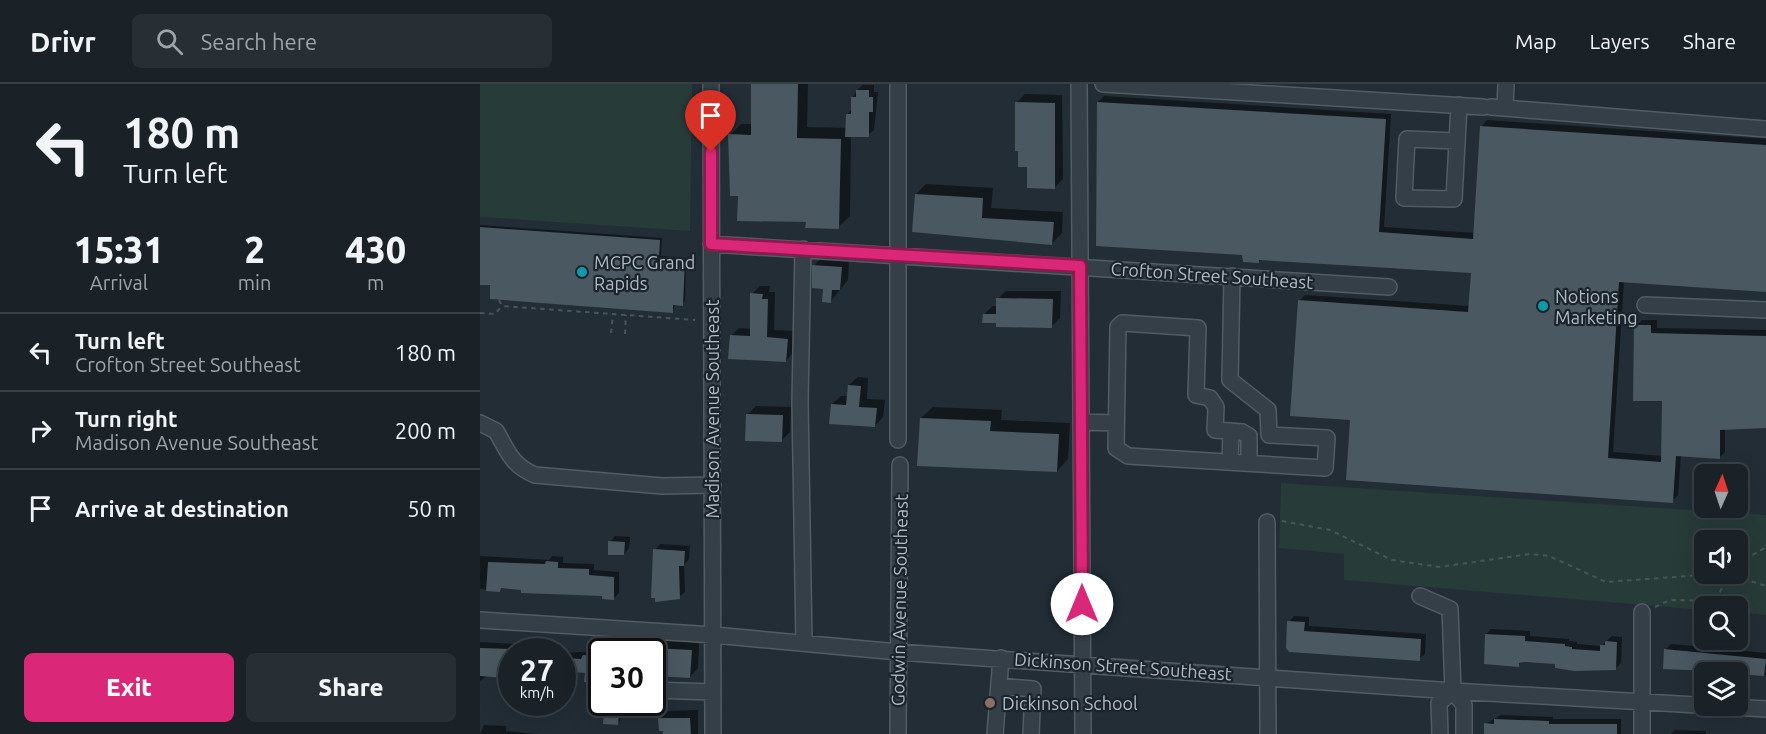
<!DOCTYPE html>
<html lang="en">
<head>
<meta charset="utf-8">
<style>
	:root { --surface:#1a2228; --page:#272f34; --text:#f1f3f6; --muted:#9fa4a8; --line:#383f45; --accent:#db2777 }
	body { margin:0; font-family:Ubuntu,sans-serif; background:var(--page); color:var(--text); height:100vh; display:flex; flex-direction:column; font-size:22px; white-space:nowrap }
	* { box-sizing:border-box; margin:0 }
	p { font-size:20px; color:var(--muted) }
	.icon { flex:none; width:33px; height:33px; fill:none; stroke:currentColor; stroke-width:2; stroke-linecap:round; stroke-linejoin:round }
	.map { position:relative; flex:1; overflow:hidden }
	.panel { display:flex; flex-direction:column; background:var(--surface); width:480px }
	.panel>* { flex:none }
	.banner { background:#1a2228; color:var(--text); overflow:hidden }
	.needle { width:39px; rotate:3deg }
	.controls { position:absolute; left:1214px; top:380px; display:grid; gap:12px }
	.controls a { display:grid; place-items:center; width:54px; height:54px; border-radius:9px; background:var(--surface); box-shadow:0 6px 24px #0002,0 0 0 2px var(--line); font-size:30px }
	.speed { position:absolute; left:18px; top:554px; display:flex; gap:12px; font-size:30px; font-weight:700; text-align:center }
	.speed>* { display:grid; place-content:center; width:78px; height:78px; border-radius:50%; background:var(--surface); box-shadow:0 6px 24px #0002,0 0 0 2px var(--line); line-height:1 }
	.speed small { font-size:15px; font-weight:400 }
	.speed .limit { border:3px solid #111; border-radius:9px; background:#fff; color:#111 }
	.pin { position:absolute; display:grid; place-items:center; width:51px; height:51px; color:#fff; margin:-62px -26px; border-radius:50% 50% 50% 0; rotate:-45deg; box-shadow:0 0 6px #0007 }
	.pin .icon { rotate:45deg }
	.me { position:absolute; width:66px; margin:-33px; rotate:0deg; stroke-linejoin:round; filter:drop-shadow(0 0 4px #0008) }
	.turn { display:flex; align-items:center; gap:21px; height:126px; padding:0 24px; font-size:27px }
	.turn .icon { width:78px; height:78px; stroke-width:2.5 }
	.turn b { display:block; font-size:42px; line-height:51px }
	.eta { display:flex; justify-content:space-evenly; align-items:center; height:102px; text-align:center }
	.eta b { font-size:36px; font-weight:800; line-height:42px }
	.primary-button { display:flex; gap:12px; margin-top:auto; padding:12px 24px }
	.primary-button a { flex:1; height:69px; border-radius:9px; background:var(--accent); color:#fff; font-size:24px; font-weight:800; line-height:69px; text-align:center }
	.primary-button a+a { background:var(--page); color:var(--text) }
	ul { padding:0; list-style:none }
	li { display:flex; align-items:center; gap:18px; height:78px; padding:0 24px; border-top:2px solid var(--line) }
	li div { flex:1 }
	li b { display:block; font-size:22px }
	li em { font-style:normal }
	header { display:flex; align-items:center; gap:36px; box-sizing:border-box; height:84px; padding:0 30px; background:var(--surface); border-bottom:2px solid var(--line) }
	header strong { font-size:28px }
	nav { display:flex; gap:33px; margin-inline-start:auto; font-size:21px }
	.search { width:420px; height:54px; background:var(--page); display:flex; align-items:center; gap:15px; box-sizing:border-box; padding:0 21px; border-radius:9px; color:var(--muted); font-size:22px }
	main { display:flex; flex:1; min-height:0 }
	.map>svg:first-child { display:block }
	.green { fill:#273b39; fill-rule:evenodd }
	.shadow { fill:#0007 }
	.building { fill:#4a5862 }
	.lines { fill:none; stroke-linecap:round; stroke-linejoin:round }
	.minor-casing { stroke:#535c64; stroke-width:18 }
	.path { stroke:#455858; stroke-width:2; stroke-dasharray:4.5 4.5; stroke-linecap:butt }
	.minor { stroke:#353f47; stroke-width:15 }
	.route-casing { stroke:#8e194d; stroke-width:15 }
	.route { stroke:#db2777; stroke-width:10 }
	.culture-dot { fill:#0f9aa8; stroke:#1b232b; stroke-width:2 }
	.education-dot { fill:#8d6e63; stroke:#1b232b; stroke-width:2 }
	.labels { text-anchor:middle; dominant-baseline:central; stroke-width:4.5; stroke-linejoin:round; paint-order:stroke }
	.poi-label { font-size:18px; fill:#b0bac3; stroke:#1b232b; text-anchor:start }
	.street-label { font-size:18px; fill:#b0bac3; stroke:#1b232b }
</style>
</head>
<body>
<header>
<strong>Drivr</strong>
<div class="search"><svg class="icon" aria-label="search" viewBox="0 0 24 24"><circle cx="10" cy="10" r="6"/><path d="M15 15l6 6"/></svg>Search here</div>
<nav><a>Map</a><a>Layers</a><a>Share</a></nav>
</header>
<main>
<section class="panel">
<div class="banner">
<div class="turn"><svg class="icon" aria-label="left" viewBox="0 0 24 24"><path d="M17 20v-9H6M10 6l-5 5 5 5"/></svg><div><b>180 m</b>Turn left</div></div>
</div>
<div class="eta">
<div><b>15:31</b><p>Arrival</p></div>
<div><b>2</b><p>min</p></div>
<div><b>430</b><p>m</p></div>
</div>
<ul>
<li><svg class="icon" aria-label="left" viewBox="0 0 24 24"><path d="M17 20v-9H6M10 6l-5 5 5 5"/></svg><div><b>Turn left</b><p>Crofton Street Southeast</p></div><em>180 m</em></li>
<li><svg class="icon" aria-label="right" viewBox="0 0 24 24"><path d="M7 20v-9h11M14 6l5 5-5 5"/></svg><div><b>Turn right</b><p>Madison Avenue Southeast</p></div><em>200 m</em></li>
<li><svg class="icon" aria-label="arrive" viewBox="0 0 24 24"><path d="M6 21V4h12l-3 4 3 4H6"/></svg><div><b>Arrive at destination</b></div><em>50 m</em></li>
</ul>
<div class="primary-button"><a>Exit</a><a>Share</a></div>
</section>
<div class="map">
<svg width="1286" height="650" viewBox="0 0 1286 650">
	<rect width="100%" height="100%" fill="#222d36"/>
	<path class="green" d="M0,0H212L210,147L0,133Z
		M801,399L1286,431V531L1257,528V522H1224V526L864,496V470L799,464ZM1224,456H1257V489H1224Z"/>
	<path class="shadow" d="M273,0H328L327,43L367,44V31L372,25L373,13L377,6L383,1H394V8H398L394,46L388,51H371L370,132L358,143L327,137L259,111L250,51L261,40H272Z
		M545,10L582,11L583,95L575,103L549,81L537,18Z
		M624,12L911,30L904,143L995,149L1002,42L1007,36L1286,55V206L1144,197L1133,368L1183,372L1184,315L1156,242L1162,236H1177V244L1286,246V343L1245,344V368L1239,374L1201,371L1198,411L1192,417L872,335L819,217L825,211L990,222L993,187L782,174L779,177L764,170L618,18Z
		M446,100L513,104L511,124L583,128L582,149L572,159L436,110Z
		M0,141L182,154L181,172L206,174L205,218L195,220L193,227L0,199Z
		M342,173L369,175L368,196L350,218L334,182Z
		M280,202H290L289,208H295L294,246L315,247L313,269L306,277L251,252L259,244L272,245V210Z
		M526,207H581L580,234L572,242L518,238L504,230L513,222H518V215Z
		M378,293L388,294L387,315L405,316L403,333L395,342L352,320L361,312H368L369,301Z
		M276,322L311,323L310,348L302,356L267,331Z
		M453,323L522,326L521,336L590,339L588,375L577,387L441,334Z
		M135,452L150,453L149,464L144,470L130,458Z
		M180,460L210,462L209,475L204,481L205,508L199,513L175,466Z
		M0,472L69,476L72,472L83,473V479L114,480V486L139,488V509L133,515L123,511L22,503L19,506L0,505Z
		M814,532L829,533V542L946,550L945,570L939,575L809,566V538Z
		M1011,545L1050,547V552L1089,555V557L1097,558V560L1121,562L1132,552L1142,553L1141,579L1135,585L1077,579L1042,578L1038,581L1006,550Z
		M175,556L219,558L218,584L210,593L172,577V567H167V565Z
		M0,558L36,560V563L87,565L86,569L120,567L119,592L113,597L106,588L82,586V567H32V589L26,592H7L0,597Z
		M1191,560L1286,569V591L1185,584L1186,565Z
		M218,626V650H184L180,635L188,627Z
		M128,628L140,629V637L138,639L125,630Z
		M1021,631L1073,633V635H1141V650H1006V640Z
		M4,641L26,642V647L58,650H0Z
		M1195,646L1226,647V650H1191Z"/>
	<path class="building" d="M271,0H318L317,54L361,55L359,145L325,144L326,138L257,137L258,112H250L248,50L271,51Z
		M376,6H389V13H393V28H389V53H365L366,30H371V13H376Z
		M535,18L575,19V105L547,104V83H538V67H535Z
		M617,18L906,35L899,148L993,155L1000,42L1286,61V208L1139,198L1128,374L1181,378L1182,317H1153L1154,241H1171V249L1286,252V344L1240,346V375L1196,372L1193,419L866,396L870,336L810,332L818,216L988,228L991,189L779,176V179L763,178L762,171L616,162Z
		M435,110L503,114L502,134L574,138L572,161L432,148Z
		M0,143L180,156L179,174L205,175L203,222L193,221V229L10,215V201H0Z
		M332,181L362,183L360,206H352L351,219L342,218L343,205L332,204Z
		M270,209L283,210L282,215H288L287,253L308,255L306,278L248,275L250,251L270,252Z
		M516,214L573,215L572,244L516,243V239H502L503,230H516Z
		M368,301L381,302L379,323L397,324L395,343L349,340L351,320L366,321Z
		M266,330L303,331L302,358L265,357Z
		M440,334L511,337L510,347L579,350L577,388L437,382Z
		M128,457L145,458L144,471H128Z
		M173,465L205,467L204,482H199L200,515L175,518V514H171Z
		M66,477L78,478V484L109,485V491L134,493V516L122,515V512L41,509V506L21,504L20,508L6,507L8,478L65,480Z
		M807,537L825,538L824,547L941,555L940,577L809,568L806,564Z
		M1005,550L1045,552V557L1085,560V562L1092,563V565L1120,567V561H1125V557L1137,558L1136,586L1095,587L1075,584V580L1044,578L1039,579V583L1004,580Z
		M0,564L31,565L30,585H27L26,594L0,592Z
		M172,564L212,566L210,594L174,592Z
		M1184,565L1286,575L1284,592L1257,590V588L1183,585Z
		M103,571L115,572L116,575L114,599L104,598L105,589L82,587V574L101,575Z
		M124,629L139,630L138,641L123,640Z
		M178,634H210L211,650H183V647H179Z
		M1014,635L1069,637V640H1137V650H1004V639L1014,640Z"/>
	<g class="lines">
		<g class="minor-casing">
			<path id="minor" d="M231,0L233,650
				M599,0L603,650
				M623,0L1003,23
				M1011,23L1286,45
				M1025,24L1026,0
				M977,57L927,55L924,114L974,115L979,21
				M231,160L909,203
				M323,165L320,317L324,559
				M752,192L750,296L788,326L789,351L847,354L845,384L648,372L636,364L638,243L642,239L718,244L716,311L730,314L736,323L735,346L762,348L769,352V379
				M1165,221L1286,226
				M601,338L636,339
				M0,339L16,347C28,367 31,381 55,391L182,402L233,401
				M418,356V0
				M750,378L751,347
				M787,438L788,650
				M940,512L970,525L973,607L984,621V650
				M0,536L234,551L418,568L973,607L1286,625
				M140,567V545
				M519,602L553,605L551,650
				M172,606L233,608
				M418,650L420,381
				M515,650L521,574
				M960,650L959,619L973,607
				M1162,650V528"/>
		</g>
		<path class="path" d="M19,216L22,222L215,236
			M0,229L15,230L21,223
			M131,249L133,230
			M145,250L146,231
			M802,437L850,446L912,476L959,483L1050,470L1069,472L1126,498L1249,489
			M1257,480L1286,463
			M1175,523L1190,516L1236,517L1248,490L1286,502"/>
		<use href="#minor" class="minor"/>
	</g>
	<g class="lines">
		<g class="route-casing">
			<path id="route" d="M231,68V160L600,182L602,520"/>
		</g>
		<use href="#route" class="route"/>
	</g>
	<g class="culture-dot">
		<circle cx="102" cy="188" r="6"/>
		<circle cx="1063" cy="222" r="6"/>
	</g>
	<circle class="education-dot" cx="510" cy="619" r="6"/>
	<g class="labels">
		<g class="poi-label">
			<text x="114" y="178">MCPC Grand<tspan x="114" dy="21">Rapids</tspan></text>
			<text x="1075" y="212">Notions<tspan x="1075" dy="21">Marketing</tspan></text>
			<text x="522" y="619">Dickinson School</text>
		</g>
		<g class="street-label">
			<text transform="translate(732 191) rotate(4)">Crofton Street Southeast</text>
			<text transform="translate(232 325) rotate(-90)">Madison Avenue Southeast</text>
			<text transform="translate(419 516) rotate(-89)">Godwin Avenue Southeast</text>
			<text transform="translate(643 582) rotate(4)">Dickinson Street Southeast</text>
		</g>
	</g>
</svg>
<div class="controls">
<a><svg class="needle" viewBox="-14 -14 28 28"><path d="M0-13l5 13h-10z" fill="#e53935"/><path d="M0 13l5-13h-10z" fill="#9fa4a8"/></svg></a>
<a><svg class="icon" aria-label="sound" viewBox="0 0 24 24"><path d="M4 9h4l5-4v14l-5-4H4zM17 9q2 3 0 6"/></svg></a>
<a><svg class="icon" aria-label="search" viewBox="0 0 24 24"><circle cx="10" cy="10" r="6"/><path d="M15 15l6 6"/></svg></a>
<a><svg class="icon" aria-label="layers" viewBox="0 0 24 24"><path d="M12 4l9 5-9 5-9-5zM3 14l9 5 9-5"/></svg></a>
</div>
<div class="speed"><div>27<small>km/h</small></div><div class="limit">30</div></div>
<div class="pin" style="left:231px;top:68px;background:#d93025"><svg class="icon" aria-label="arrive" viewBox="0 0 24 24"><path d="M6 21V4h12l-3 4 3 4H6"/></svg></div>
<svg class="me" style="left:602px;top:520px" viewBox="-20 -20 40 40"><circle r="19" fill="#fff"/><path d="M0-13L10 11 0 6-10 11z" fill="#db2777"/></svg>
</div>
</main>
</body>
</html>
